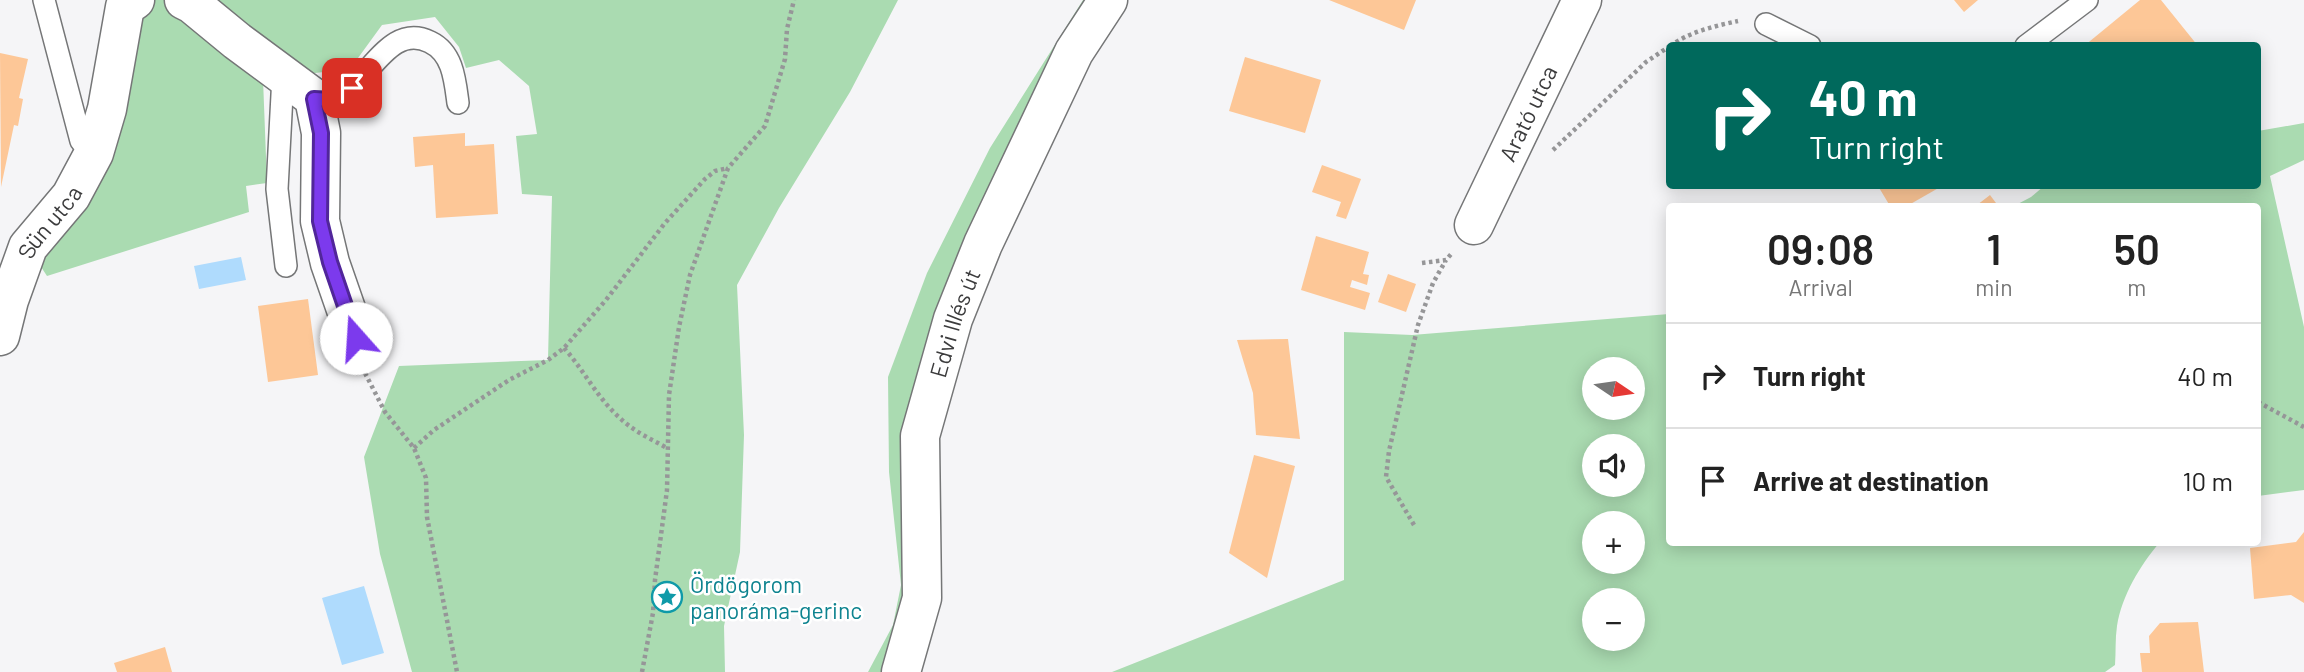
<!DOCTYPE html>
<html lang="en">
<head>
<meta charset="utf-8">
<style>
	:root { --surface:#fff; --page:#f2f2f2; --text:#222; --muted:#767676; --line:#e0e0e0 }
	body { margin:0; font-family:Barlow,sans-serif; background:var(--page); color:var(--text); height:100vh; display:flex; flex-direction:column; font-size:26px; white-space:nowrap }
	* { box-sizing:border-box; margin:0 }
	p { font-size:23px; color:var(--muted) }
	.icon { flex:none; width:38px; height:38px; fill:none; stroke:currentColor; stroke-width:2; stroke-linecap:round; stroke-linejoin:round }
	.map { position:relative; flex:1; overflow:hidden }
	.sheet { position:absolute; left:1666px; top:203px; width:595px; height:343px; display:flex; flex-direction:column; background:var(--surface); border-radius:7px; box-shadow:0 4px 18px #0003 }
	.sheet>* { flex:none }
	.banner { position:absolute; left:1666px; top:42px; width:595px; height:147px; border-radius:7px; box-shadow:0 4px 18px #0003; background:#00695c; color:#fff; overflow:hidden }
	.needle { width:46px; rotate:103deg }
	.buttons { position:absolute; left:1582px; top:357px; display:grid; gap:14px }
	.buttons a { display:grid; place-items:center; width:63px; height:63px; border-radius:50%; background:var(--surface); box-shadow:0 4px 18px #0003; font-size:35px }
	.pin { position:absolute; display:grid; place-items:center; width:60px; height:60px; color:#fff; margin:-30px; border-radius:14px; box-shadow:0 4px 10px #0006 }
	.me { position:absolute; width:77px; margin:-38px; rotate:341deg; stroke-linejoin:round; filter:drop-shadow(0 0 5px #0008) }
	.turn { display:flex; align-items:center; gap:24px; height:147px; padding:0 28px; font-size:32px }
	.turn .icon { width:91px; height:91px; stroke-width:2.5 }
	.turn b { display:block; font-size:49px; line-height:60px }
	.eta { display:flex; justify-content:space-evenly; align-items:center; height:119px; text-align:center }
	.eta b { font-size:42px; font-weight:600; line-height:49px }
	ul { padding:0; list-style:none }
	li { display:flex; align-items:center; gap:21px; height:105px; padding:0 28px; border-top:2px solid var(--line) }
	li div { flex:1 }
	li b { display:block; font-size:26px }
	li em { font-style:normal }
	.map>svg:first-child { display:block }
	.green { fill:#aadbb1; fill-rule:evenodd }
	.water { fill:#afdbfd }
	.building { fill:#fdc797 }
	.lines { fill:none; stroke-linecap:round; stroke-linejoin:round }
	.service-casing { stroke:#757677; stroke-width:24 }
	.minor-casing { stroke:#757677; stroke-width:41 }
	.path { stroke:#969698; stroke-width:4.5; stroke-dasharray:3.5 3.5; stroke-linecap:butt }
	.service { stroke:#fff; stroke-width:21 }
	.minor { stroke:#fff; stroke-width:38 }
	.route-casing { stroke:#51269a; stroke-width:18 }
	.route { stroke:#7c3aed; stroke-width:12 }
	.labels { text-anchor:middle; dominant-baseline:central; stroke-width:5; stroke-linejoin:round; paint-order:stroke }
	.street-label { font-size:23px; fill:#3c3c3d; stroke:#fff }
	.culture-label { font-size:23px; fill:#0d838f; stroke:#fff; text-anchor:start }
</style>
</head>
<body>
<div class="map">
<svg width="2304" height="672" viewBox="0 0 2304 672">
	<rect width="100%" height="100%" fill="#f5f5f7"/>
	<path class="green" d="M130,0H898L850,92L779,208L737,285L744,435L740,552L724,626L725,672H412L380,554L364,457L399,366L548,360L552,196L522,194L516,136L537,134L529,86L499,60L466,68L459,47L435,17L382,25L350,69L263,79L267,183L246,186L249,212L47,276L28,247L55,217Z
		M1083,0H1108L920,436L895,672H868L893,625L901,585L889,472L888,377L927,273L990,148Z
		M2304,123V160L2270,176L2304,327V490L2258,496V206H2014L2031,197L2044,186H2258V131Z
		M1669,314L1670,542L2159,543C2140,566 2122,595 2117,626C2115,639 2116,652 2115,665L2105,672H1112L1344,580V332L1412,335ZM1633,369V408H1594V369ZM1633,446V485H1594V446ZM1633,523V562H1594V523ZM1633,600V639H1594V600Z"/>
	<path class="water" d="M241,257L246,280L199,289L194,266Z
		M364,586L384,653L342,665L322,598Z"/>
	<path class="building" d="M1329,0H1416L1404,30Z
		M1954,0H1978L1964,12Z
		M2140,0H2161L2198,46H2084Z
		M0,53L28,59L19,98L23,99L18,126L14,125L1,187Z
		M1245,57L1321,80L1305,133L1229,111Z
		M465,133V146L494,144L498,214L436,218L433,165L415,167L413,137Z
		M1322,165L1361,179L1346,219L1336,216L1341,202L1312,192Z
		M1878,186H1942L1907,206H1890Z
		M1990,195L1996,203L1991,206H1978L1977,205Z
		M1316,236L1369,252L1363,274L1369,275L1367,285L1352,280L1350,287L1370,293L1365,310L1301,290Z
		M1388,274L1416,284L1406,312L1378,302Z
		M308,299L318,375L268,382L258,306Z
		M1288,339L1300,439L1256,435L1253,393L1237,340Z
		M1254,455L1295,466L1267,578L1229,553Z
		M2304,532V603L2291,595L2254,599L2250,548L2296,542Z
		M2198,622L2204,672H2142L2140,653H2150L2149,636L2160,623Z
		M165,647L172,672H117L114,663Z"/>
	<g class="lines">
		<g class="service-casing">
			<path id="service" d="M44,0L81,141L94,153
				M1766,24L1810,46
				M2026,46L2087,0
				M283,76L277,189L286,266
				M314,98C320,99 329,101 335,98C368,85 388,21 430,42C453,53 455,80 458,103"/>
		</g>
		<g class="minor-casing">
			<g id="minor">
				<path d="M184,0L192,4L237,41L314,98L321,133L320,221L330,263L356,338"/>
				<path id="s1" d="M1474,225L1582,0"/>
				<path id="s2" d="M0,336L9,300L28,247L71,196L94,153L107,109L125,7L135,0"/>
				<path id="s3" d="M901,672L922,598L920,436L953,319L983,244L1074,52L1108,0"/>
			</g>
		</g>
		<path class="path" d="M1670,46C1689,32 1715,26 1738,21
			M1553,150L1646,62L1670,46
			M1422,263L1446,260L1452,253
			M564,348C584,370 597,398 620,418C633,431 651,439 667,448
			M365,373L385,412L414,448L426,478L427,517L457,672
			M2258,402L2304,427
			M414,448L434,430L509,380L548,360L564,348L606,300L665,223L705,179L715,171L728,168
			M1414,525L1386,477L1389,451L1418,325L1433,283L1446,260
			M642,672L653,613L655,580L667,490L669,395L679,327L690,275L728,168L765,126L785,59L787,29L794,0"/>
		<use href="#service" class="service"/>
		<use href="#minor" class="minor"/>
	</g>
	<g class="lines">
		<g class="route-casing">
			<path id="route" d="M352,88L333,100L314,99L321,133L320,221L330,262L356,338"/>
		</g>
		<use href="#route" class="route"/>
	</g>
	<defs>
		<g id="sight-ring" transform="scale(1.575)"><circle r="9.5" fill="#fff" stroke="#0f9aa8" stroke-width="1.5"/><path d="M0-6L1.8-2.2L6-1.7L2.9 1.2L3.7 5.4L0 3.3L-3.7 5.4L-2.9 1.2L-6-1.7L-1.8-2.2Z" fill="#0f9aa8"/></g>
	</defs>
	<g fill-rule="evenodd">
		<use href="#sight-ring" x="667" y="597"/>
	</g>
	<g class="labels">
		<g class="street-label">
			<text stroke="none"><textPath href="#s1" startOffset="124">Arató utca</textPath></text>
			<text stroke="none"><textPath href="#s2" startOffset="126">Sün utca</textPath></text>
			<text stroke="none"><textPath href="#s3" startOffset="357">Edvi Illés út</textPath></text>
		</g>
		<g class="culture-label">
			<text x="690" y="584">Ördögorom<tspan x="690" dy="26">panoráma-gerinc</tspan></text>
		</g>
	</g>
</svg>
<div class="buttons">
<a><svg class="needle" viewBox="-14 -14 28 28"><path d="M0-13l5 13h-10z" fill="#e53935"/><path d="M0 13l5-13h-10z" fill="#767676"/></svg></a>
<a><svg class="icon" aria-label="sound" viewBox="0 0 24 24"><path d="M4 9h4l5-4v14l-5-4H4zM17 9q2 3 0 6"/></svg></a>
<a>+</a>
<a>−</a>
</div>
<div class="pin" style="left:352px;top:88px;background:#d93025"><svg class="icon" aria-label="arrive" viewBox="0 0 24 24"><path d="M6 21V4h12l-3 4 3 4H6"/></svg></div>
<svg class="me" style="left:356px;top:338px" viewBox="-20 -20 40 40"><circle r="19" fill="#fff"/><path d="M0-13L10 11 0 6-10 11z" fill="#7c3aed"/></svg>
<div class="banner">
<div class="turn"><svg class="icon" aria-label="right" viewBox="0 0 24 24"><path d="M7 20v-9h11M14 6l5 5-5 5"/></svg><div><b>40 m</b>Turn right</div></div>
</div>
<section class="sheet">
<div class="eta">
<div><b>09:08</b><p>Arrival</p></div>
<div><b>1</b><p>min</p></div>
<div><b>50</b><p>m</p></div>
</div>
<ul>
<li><svg class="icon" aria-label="right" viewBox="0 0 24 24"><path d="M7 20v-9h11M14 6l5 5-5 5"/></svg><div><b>Turn right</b></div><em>40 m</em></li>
<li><svg class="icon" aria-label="arrive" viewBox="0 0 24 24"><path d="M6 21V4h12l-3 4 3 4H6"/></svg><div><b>Arrive at destination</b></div><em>10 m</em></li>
</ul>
</section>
</div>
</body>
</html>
